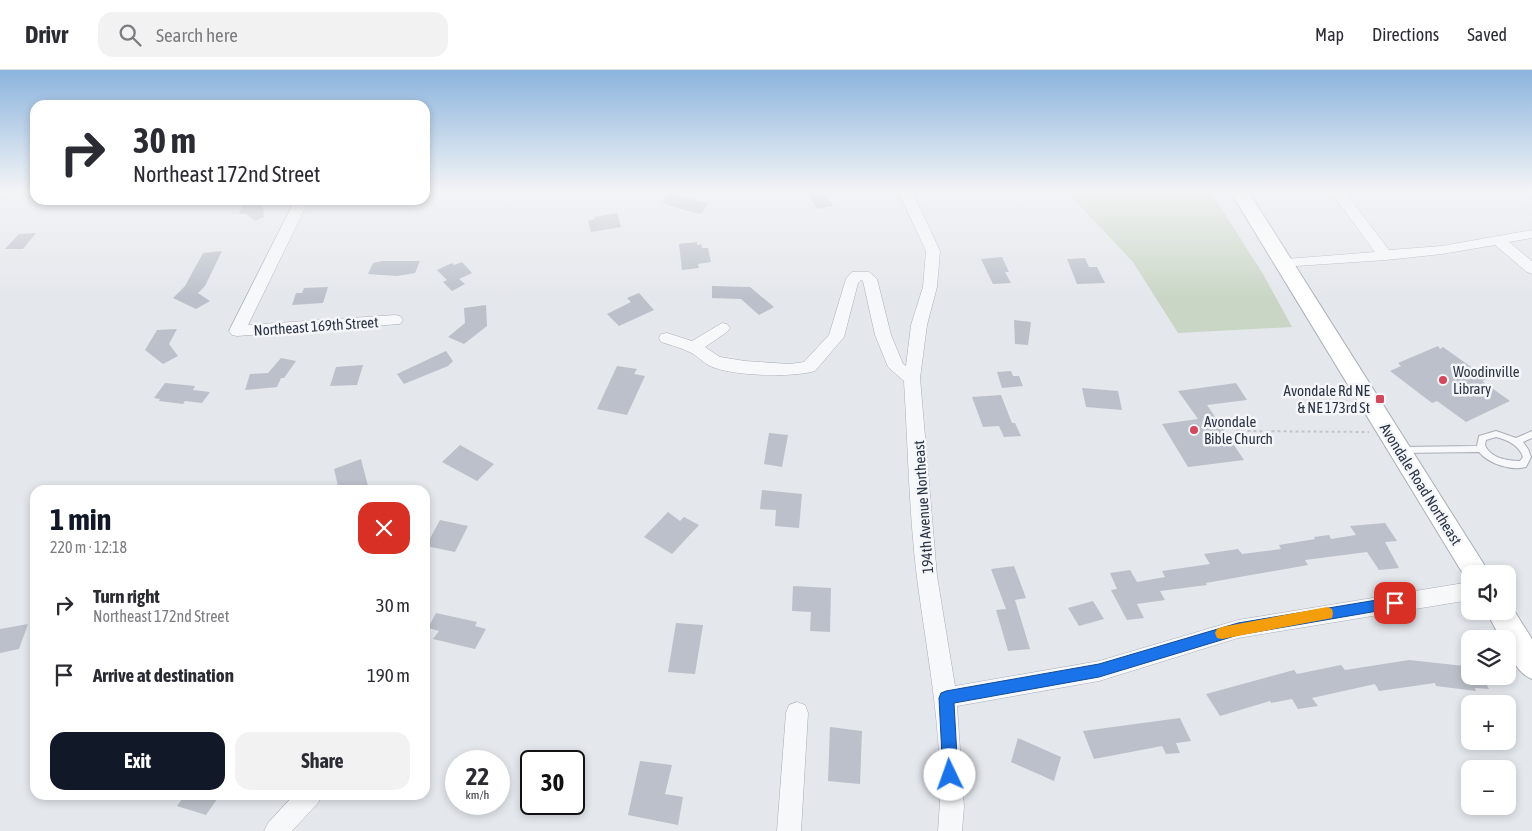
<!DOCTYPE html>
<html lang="en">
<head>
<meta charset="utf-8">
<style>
	:root { --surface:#fff; --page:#f2f2f3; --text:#2b2b33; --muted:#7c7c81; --line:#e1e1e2; --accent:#111827 }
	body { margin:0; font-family:"Asap Condensed",sans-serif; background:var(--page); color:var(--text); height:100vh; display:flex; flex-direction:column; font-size:19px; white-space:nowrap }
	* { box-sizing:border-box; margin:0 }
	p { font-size:16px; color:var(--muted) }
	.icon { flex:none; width:28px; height:28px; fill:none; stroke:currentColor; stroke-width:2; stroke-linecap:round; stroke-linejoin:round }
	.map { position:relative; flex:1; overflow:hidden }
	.drawer { position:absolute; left:30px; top:415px; width:400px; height:315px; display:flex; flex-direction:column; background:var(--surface); border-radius:15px; box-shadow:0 2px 8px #0003 }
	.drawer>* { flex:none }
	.top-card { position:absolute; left:30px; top:30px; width:400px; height:105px; border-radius:15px; box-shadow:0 2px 8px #0003; background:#fff; color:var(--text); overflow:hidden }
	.tools { position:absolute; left:1461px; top:495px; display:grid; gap:10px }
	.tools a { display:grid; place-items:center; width:55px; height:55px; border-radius:10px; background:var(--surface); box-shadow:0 2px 8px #0003; font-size:25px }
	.speed { position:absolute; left:445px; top:680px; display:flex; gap:10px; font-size:25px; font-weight:700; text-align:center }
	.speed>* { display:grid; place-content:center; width:65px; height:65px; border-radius:50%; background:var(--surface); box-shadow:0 2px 8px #0003; line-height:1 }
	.speed small { font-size:12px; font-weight:400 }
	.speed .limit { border:2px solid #111; border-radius:8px; background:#fff; color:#111 }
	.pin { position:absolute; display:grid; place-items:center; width:42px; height:42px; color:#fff; margin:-21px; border-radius:10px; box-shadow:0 2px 8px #0006 }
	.me { position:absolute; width:55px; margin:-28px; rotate:357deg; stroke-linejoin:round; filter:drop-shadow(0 0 4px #0008) }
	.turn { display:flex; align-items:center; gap:18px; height:105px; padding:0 20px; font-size:22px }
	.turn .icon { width:65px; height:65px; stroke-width:2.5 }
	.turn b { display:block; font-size:35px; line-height:42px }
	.round { display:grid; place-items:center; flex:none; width:52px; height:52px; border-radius:15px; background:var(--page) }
	.overview { display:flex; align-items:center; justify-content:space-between; height:85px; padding:0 20px }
	h1 { font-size:30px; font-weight:700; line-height:38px; color:var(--accent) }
	.button { display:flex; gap:10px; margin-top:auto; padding:10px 20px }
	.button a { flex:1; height:58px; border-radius:15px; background:var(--accent); color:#fff; font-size:20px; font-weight:700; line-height:58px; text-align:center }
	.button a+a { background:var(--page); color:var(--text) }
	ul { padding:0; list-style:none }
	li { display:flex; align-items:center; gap:15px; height:70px; padding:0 20px }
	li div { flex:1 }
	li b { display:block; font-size:19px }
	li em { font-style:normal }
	header { display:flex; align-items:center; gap:30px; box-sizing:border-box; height:70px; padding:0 25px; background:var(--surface); border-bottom:1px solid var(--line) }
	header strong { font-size:24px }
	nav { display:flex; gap:28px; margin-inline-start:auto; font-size:18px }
	.search { width:350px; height:45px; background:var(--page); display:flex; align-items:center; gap:12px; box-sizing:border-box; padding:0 18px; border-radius:15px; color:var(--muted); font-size:19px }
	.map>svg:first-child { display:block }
	.green { fill:#c9d6c5 }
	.building { fill:#bbc0ca }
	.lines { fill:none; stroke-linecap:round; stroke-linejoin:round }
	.lane-casing { stroke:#a9aeb7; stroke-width:2 }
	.street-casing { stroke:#a9aeb7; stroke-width:1 }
	.secondary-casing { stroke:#a9aeb7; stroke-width:2 }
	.path { stroke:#c2c5cb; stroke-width:2; stroke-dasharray:3 3; stroke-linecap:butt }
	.lane { fill:#f7f8fa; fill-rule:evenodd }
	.street { fill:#f7f8fa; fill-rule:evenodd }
	.secondary { fill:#fff; fill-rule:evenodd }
	.route { fill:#1a73e8; stroke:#114b97 }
	.slow { fill:#f59e0b }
	.poi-dot { fill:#d1495b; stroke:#f4f6f9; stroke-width:2 }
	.labels { text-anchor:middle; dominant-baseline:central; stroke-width:5; stroke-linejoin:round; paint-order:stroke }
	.street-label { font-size:15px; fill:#2b3445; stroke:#f4f6f9 }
	.poi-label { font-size:15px; fill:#2b3445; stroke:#f4f6f9; text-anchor:start }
</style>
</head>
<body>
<header>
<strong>Drivr</strong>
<div class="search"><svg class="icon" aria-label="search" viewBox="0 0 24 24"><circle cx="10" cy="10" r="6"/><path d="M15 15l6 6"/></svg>Search here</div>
<nav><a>Map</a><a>Directions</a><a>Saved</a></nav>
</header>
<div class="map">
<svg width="1532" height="761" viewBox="0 0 1532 761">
	<rect width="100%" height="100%" fill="#e4e7ec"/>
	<path class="green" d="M1066,121H1210L1263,204L1292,257L1178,263L1133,192Z"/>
	<path class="building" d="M807,121H825L833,136L817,139Z
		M669,124L709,133L701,144L688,141L662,133Z
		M252,130H262L264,147L255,151L246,144H239L243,132Z
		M617,143L621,157L591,162L588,151L595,149L594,147Z
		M36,163L23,179H5L19,164Z
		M697,172V175L701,174L702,178H708L711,192L698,194L699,198L682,200L679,174Z
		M222,181L205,216L198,223L210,231L196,239L173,228L185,216L203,183Z
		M1002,187L1009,202H1005L1011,213L993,214L981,189Z
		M1085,188L1089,197H1097L1105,213L1077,214L1067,189Z
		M382,191H420L415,203L397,206L368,204L373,193Z
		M462,192L472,203L459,209L465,214L452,221L443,212L447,210L437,200L452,193L454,195Z
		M712,216L750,217L774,237L759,245L741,229L712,228Z
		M328,217L323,233L292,235L296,223H302L304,218Z
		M639,223L654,240L619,256L607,244L631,232L627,228Z
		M486,235L487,256L464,274L448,267L465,253L464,238Z
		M1014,250L1031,252L1028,275L1015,274Z
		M177,259L169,274L178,286L163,294L145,280L157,260Z
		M1438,276L1440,279L1443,277L1488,309L1482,311L1510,331L1466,352L1437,331L1432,333L1390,301L1401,296L1398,293Z
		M446,281L453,291L448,296L404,314L397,304Z
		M281,288L296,291L284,308H281L277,317L245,320L250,304L268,303Z
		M363,295L357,315L330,316L336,297Z
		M617,296L637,299L634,304L645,306L627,345L597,339Z
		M1011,301L1013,306H1019L1023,316L1002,318L997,302Z
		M165,313L195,316L193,320L210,322L202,333L185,331L183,334L159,331L160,329L154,328Z
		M1236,313L1247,330L1207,335L1244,390L1188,397L1162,354L1198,349L1178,321Z
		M1082,318L1118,321L1122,340L1086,337Z
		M1001,325L1012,353H1015L1021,366L1004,367L999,356L983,357L972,327Z
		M769,363L788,365L782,397L764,394Z
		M460,375L494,394L477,411L442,392Z
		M361,389L369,420H339L334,399Z
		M762,420L802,424L799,458L775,456L776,440L760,439Z
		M668,442L680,451L684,447L699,455L672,484L644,467Z
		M440,450L468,456L455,482L426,476Z
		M1385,453L1397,471L1385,472L1399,498L1379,500L1367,482L1305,490L1308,495L1206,513L1207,515L1160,521L1165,530L1137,534L1144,548L1127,550L1111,520L1117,519L1110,503L1130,500L1137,512L1165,507L1162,501L1210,494L1204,484L1238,479L1242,484L1281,479L1279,475L1315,469L1314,467L1329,465L1331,469L1356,465L1350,456Z
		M1014,496L1026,528L1015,530L1030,579L1008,581L996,540L1006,539L991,499Z
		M793,516L831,518L830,562L810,561L811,542L792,541Z
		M1093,531L1104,549L1079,556L1068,538Z
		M436,543L477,552L475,556L486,559L475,579L433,569L439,561L428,558Z
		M676,553L703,555L695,604L668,602Z
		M28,554L19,579L0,583V559Z
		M1409,590L1464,596L1466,601L1470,602V606H1482L1489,619L1475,618L1476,621L1436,616L1435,613L1379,621L1375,614L1312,628L1318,636L1298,639L1292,629L1271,633L1270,631L1220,646L1206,624L1294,600L1297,604L1341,595L1345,600Z
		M1180,648L1191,671L1176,673L1180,683L1166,684L1162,676L1094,689L1083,661Z
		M830,657L862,661L860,714L828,711Z
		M1018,668L1061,687L1054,711L1011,692Z
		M640,691L672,695L665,724L683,727L678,755L628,745Z
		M185,725H220L206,745L177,736Z"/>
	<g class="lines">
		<g class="lane-casing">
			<path id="lane" d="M1496,361L1516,368L1532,361V368L1523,372L1528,379L1531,387L1526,397C1511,401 1489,394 1479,382L1400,383L1397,382L1396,380L1397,378L1400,377L1477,376L1479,366ZM1496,367C1508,370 1519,375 1523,387L1520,391C1508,391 1490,388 1485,375L1486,370Z"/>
		</g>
		<g class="street-casing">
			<path id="street" d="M0,121H10L5,129L0,130Z
				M898,121H912L940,181L937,217L927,255L920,308L937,506L955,616L1099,591L1238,550L1470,512V530L1238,568L1099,611L957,636L964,737L962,761H938C946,676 928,592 917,508C909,443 908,376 904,311L888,297L875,265L863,211L861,210L858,213L844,267L815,301C792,308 731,306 710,296C702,292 696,284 687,281C679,277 670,275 661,272L659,268L661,264L667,263L692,271L722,253L727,254L730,258L727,262L705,277L720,287L745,291L790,294L804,292L829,265L846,209L852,202H869L877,209L891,265L903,294L906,296L911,255L923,217L926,181Z
				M1330,121H1344L1389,180L1442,176L1532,160V168L1509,172L1532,191V204L1527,202L1495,175L1442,184L1386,190L1281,197L1279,194L1281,191L1286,189L1375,182Z
				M295,130H309L248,255L395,245L400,246L403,250L400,254L237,266L232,265L229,261Z
				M797,632L805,635L808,643L801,761H777L786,643L789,635Z
				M294,725H322L318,733L292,761H264L268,753Z"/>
		</g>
		<g class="secondary-casing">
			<path id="secondary" d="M1230,121H1248L1490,504H1470V513L1468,512Z
				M1508,531L1532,569V609C1517,603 1508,585 1508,569H1501L1486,541H1508Z"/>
		</g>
		<path class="path" d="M1219,353L1240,361L1369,362"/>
		<use href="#lane" class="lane"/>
		<use href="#street" class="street"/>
		<use href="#secondary" class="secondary"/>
	</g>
	<linearGradient id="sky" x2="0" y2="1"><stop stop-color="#8bb4dd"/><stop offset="0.53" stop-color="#f3f4f6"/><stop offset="1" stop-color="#f3f4f6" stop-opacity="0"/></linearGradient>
	<rect width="1532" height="228" fill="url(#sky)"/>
	<path class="route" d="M1395,527L1399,529L1401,533L1399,537L1395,538L1238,565L1099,607L954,633L958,705L955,710L950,712L945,710L943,705L939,628L941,623L946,621L1099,594L1238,553Z"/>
	<path class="slow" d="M1327,537L1332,539L1333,543L1332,548L1327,549L1222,569L1217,568L1215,563L1217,559L1222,557Z"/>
	<g class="poi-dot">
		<circle cx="1443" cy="310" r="5"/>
		<rect x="1375" y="324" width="10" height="10" rx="2.5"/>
		<circle cx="1194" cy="360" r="5"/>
	</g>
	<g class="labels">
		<g class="street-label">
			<text transform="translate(316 256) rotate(-4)">Northeast 169th Street</text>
			<text transform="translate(1421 414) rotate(58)">Avondale Road Northeast</text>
			<text transform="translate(923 437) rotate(-94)">194th Avenue Northeast</text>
		</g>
		<g class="poi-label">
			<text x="1453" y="301">Woodinville<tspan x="1453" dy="17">Library</tspan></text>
			<text x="1370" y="320" text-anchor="end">Avondale Rd NE<tspan x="1370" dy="17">&amp; NE 173rd St</tspan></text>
			<text x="1204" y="351">Avondale<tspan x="1204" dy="17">Bible Church</tspan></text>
		</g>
	</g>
</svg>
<div class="tools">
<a><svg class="icon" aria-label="sound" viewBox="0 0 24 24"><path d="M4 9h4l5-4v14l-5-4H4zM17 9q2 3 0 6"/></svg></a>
<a><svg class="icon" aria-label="layers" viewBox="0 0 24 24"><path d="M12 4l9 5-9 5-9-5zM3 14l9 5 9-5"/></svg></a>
<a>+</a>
<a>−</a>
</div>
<div class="speed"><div>22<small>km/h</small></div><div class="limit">30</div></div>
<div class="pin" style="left:1395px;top:533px;background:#d93025"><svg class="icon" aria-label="arrive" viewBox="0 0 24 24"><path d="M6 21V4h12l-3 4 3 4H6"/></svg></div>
<svg class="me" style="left:950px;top:705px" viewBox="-20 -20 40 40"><circle r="19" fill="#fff"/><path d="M0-13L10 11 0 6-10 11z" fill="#1a73e8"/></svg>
<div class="top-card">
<div class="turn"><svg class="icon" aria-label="right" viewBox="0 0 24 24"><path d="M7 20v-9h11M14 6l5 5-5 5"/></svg><div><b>30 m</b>Northeast 172nd Street</div></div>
</div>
<section class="drawer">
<div class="overview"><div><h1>1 min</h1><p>220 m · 12:18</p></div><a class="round" style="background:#d93025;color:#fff"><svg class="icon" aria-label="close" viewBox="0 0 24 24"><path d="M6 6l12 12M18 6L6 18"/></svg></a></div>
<ul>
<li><svg class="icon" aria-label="right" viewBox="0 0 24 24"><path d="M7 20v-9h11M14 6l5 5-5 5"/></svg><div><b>Turn right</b><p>Northeast 172nd Street</p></div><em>30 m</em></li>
<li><svg class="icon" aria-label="arrive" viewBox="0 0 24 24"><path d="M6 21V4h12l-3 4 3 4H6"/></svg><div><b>Arrive at destination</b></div><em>190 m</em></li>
</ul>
<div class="button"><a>Exit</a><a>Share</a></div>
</section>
</div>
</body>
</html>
